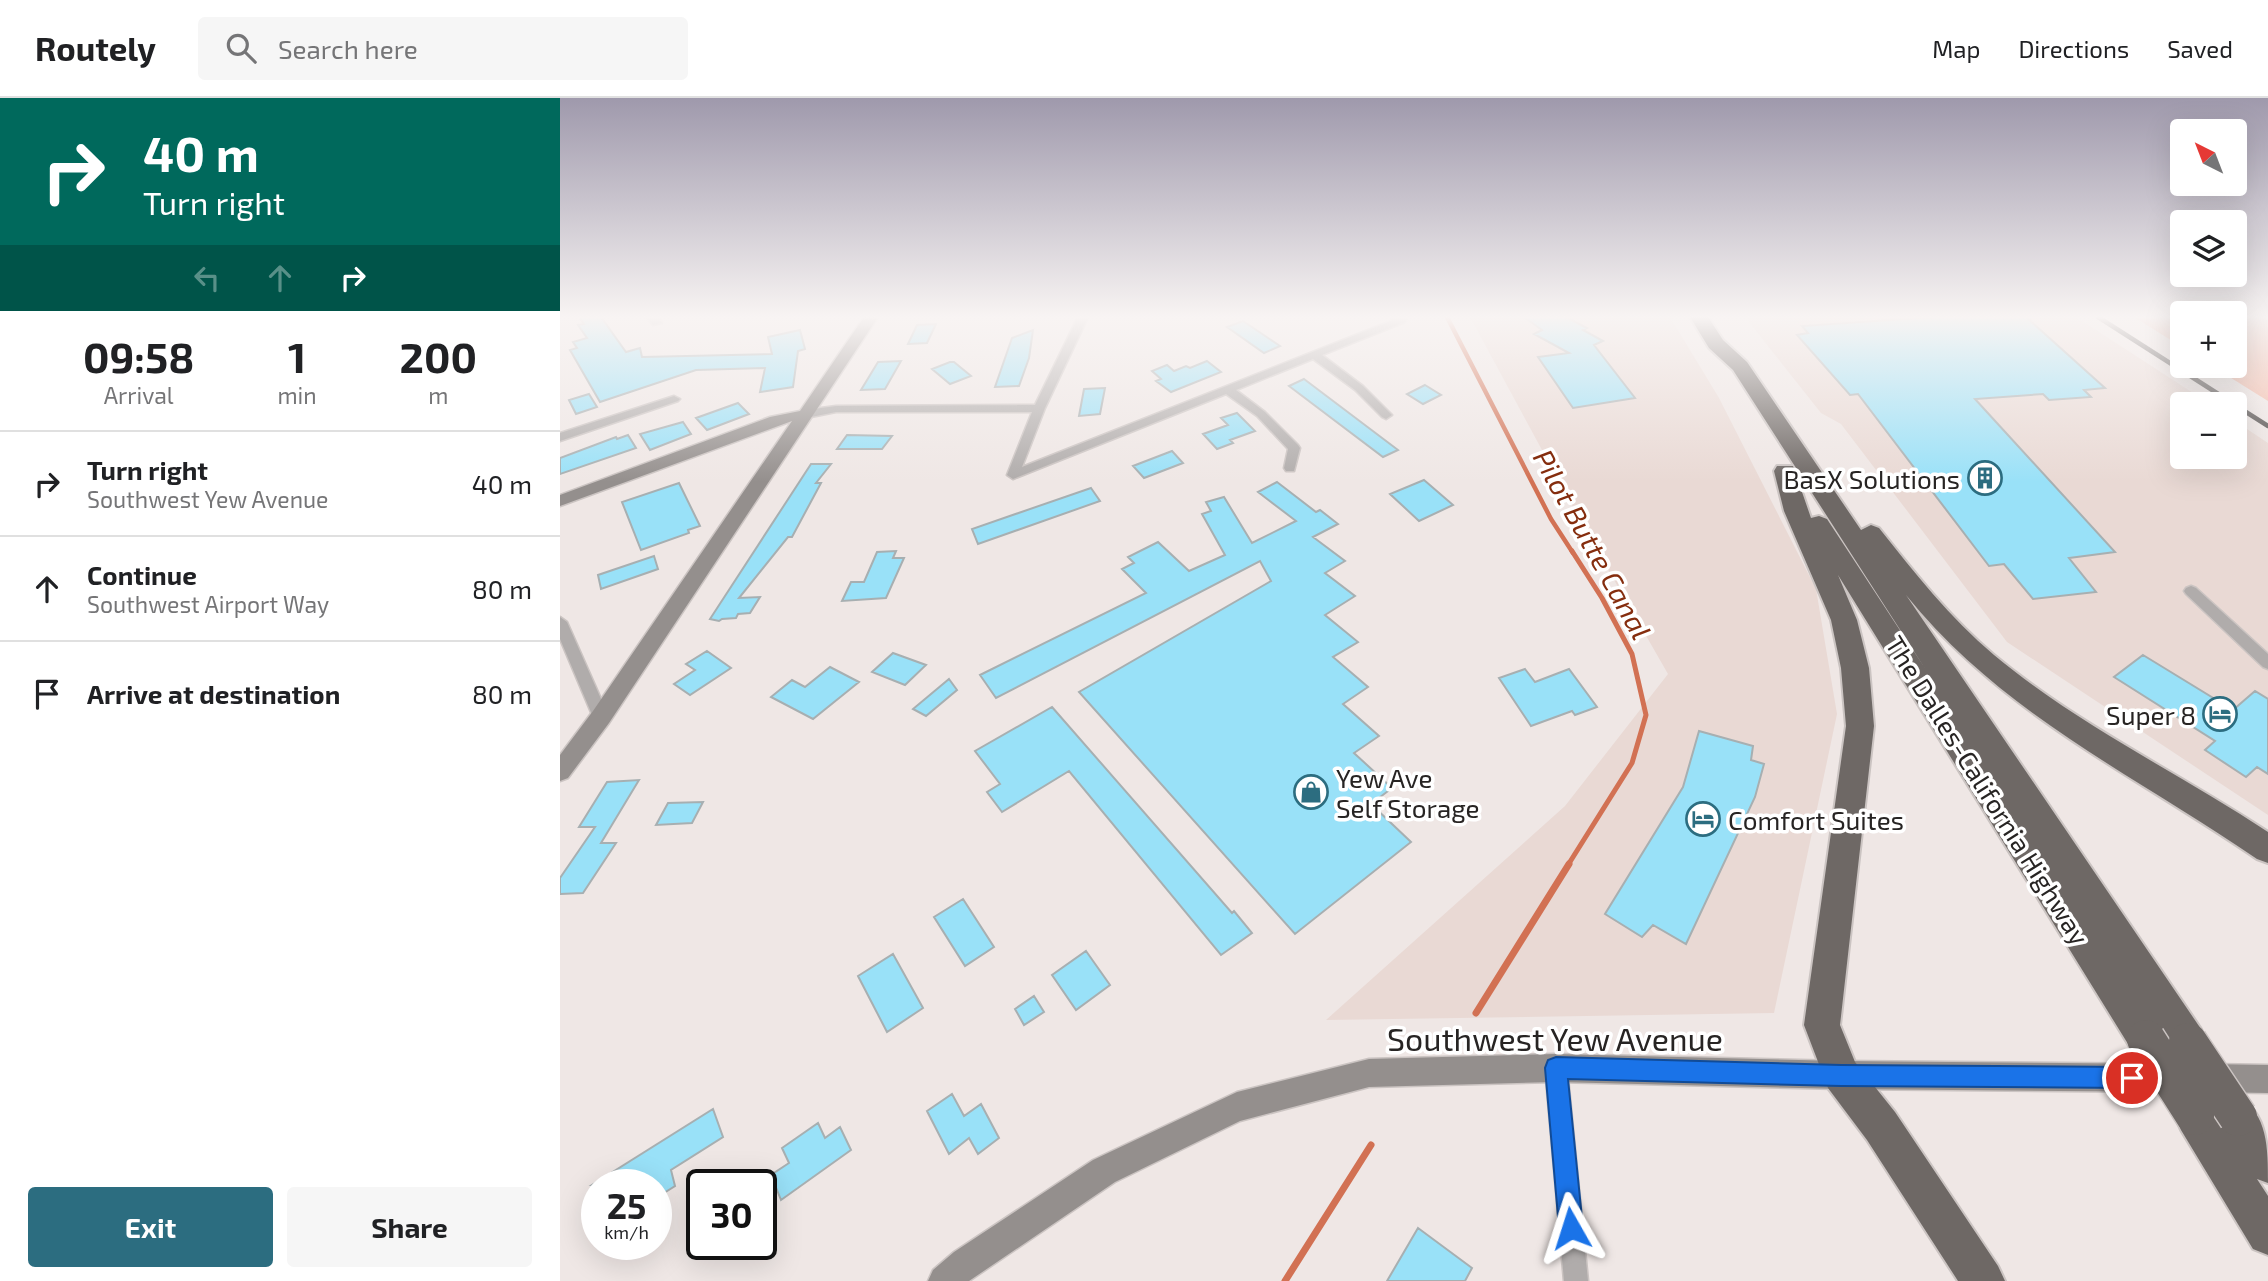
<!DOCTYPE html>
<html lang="en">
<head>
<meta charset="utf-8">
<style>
	:root { --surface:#fff; --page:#f6f6f6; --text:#202124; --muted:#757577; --line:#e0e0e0; --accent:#2c6d80 }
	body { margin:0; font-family:"Exo 2",sans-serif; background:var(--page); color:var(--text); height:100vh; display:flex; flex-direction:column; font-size:26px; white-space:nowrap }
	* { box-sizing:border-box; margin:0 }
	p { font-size:23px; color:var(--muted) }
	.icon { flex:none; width:38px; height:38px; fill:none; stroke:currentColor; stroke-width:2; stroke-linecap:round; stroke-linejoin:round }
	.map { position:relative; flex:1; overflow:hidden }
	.panel { display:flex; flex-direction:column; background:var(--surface); width:560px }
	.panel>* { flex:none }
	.guide { background:#00695c; color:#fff; overflow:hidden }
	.needle { width:46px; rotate:318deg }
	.controls { position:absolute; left:1610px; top:21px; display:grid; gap:14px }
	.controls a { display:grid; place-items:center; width:77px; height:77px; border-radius:7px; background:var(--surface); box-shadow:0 7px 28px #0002; font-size:35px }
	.speed { position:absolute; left:21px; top:1071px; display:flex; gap:14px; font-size:35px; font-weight:700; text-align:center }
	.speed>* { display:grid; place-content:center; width:91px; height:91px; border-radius:50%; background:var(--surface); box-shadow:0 7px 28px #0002; line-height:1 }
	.speed small { font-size:18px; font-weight:400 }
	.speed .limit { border:4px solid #111; border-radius:10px; background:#fff; color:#111 }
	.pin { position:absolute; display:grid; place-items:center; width:60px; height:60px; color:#fff; margin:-30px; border:4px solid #fff; border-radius:50%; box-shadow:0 2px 7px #0007 }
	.me { position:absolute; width:77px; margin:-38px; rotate:354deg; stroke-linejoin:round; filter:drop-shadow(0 0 5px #0008) }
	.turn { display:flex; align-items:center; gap:24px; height:147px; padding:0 28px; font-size:32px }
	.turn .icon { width:91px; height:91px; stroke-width:2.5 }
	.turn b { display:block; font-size:49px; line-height:60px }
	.lanes { display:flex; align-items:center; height:66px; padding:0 28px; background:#0003; justify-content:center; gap:35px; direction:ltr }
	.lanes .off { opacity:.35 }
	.eta { display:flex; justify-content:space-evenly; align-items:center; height:119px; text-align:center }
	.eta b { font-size:42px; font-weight:700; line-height:49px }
	.cta { display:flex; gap:14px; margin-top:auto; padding:14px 28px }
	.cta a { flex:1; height:80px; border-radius:7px; background:var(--accent); color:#fff; font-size:28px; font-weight:700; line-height:80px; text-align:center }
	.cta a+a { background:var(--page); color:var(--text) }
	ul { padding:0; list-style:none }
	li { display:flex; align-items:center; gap:21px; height:105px; padding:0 28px; border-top:2px solid var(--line) }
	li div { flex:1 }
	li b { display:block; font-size:26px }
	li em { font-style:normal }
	header { display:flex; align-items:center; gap:42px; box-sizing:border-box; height:98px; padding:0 35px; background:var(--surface); border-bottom:2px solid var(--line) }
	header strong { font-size:33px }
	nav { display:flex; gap:38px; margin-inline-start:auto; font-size:24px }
	.search { width:490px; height:63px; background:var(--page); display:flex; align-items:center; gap:18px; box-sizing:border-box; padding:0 24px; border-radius:7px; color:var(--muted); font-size:26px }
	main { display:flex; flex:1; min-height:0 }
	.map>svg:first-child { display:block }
	.built { fill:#e9d9d4 }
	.green { fill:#f3b5a2 }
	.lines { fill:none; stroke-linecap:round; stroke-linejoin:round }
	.stream-far2 { stroke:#d27153; stroke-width:4.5 }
	.stream-far1 { stroke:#d27153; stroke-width:5 }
	.stream { stroke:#d27153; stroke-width:7 }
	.building { fill:#99e1f8; stroke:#a7afb1; stroke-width:2 }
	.street-casing { stroke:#cbc4c2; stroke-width:3 }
	.secondary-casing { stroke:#cbc4c2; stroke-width:3 }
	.highway-casing { stroke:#cbc4c2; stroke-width:4 }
	.street { fill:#b0acab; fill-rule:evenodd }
	.secondary { fill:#948f8d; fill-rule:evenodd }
	.highway { fill:#6e6865; fill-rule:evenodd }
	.rail { stroke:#413d3c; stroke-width:4.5 }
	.highway-bridge-casing { stroke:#cbc4c2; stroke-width:41; stroke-linecap:butt }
	.highway-bridge { stroke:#6e6865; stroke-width:38 }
	.route { fill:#1a73e8; stroke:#114b97; stroke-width:2 }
	.labels { text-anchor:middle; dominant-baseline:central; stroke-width:7; stroke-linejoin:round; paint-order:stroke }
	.poi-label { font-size:26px; fill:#272423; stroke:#fff; text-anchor:end }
	.street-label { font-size:26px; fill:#272423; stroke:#fff }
	.water-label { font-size:28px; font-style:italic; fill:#852d0e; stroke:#fff }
	.near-street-label { font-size:32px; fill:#272423; stroke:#fff }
</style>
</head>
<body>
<header>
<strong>Routely</strong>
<div class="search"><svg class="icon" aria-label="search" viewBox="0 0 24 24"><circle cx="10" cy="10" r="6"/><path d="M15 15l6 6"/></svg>Search here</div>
<nav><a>Map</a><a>Directions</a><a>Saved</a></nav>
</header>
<main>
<section class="panel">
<div class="guide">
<div class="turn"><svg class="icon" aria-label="right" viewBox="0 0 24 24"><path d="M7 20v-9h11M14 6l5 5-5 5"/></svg><div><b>40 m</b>Turn right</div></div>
<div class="lanes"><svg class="icon off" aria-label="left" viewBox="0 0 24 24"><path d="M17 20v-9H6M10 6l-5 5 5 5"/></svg><svg class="icon off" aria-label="ahead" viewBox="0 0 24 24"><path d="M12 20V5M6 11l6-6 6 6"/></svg><svg class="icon" aria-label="right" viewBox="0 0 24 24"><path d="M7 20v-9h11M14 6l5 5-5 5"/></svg></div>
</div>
<div class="eta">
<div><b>09:58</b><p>Arrival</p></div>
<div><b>1</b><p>min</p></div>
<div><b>200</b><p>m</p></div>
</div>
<ul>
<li><svg class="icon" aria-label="right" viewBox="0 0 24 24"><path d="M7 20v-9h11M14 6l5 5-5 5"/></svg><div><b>Turn right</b><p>Southwest Yew Avenue</p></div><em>40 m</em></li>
<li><svg class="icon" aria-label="ahead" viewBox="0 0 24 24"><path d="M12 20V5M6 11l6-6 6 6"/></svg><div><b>Continue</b><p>Southwest Airport Way</p></div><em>80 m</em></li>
<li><svg class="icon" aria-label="arrive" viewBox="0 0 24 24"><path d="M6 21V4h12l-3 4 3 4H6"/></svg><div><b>Arrive at destination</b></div><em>80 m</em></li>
</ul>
<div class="cta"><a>Exit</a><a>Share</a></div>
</section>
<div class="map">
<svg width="1708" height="1183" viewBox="0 0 1708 1183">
	<rect width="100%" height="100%" fill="#efe7e5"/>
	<path class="built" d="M910,219H1110L1159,300L1256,491L1277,616L1214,915L766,922L1005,708L1108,576L1022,426Z
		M1185,219H1516L1650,306H1622V359H1675V323L1708,345V717L1447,544L1281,326L1261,315Z"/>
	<path class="green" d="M1574,219H1622V249Z
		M1675,219H1708V303L1652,268H1675Z"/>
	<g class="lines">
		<path class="stream-far2" d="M887,219L991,421L1013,455"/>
		<path class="stream-far1" d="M1008,767L1072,665L1086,617L1072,556L1042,500L1012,453"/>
		<path class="stream" d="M916,915L1009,766
			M725,1183L811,1047"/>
	</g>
	<path class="building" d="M19,219H41L66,254L80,250L82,259L212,256L208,239L240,232L245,251L238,253L233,289L200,294L205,270L136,272L40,304L10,252L17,250L13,244L27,240L18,227L24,226Z
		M964,219H1006L1027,230L1023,232L1043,243L1034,247L1075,300L1013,310L978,259L1009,255L974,236L982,232Z
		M1374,219H1466L1545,290L1524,292L1531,299L1489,302L1483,296L1415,301L1555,454L1509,460L1536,494L1473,501L1444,466L1429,468L1298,296L1290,297L1237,237L1248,235L1242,228Z
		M683,223L720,248L704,255L667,229Z
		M376,226L367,245L348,246L357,227Z
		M473,232L469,260L459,288L435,289L452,240Z
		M341,263L325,291L301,292L318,264Z
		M647,263L661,274L611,294L596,283L601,281L592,273L607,267L614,273L626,268L630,270Z
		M390,264H394L411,278L390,286L372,271Z
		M744,281L838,352L823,359L729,288Z
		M865,287L881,297L863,306L847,296Z
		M545,290L540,316L519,318L524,291Z
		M29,296L37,309L16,316L9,302Z
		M178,305L189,316L147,332L136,320Z
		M677,315L695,333L670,342L673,345L657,351L643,336L668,327L661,320Z
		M123,324L131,336L90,352L80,336Z
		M68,337L76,350L0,376V360L56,339L57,341Z
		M287,337L332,338L322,351H277Z
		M612,353L623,365L584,380L573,368Z
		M251,366H271L256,385H261L232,439H228L179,500L200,499L190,515L178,516L176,520L162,521L159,523L150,521Z
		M864,382L893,407L859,423L830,396Z
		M717,384L756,414L760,412L778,426L753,439L785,463L765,475L795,498L765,517L798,544L773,559L808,589L783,606L819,638L794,655L832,690L811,706L851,744L735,836L519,594L711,483L700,463L436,600L420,577L586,495L562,471L574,465L568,459L598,444L629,473L665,457L642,416L651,413L646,404L664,399L692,445L736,423L698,394Z
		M119,385L140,428L128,432L129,435L81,452L62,404Z
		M531,390L540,403L418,446L412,431Z
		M336,453L333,460H344L326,500L282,503L291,484H304L317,454Z
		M94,458L98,471L41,491L38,477Z
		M147,553L171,570L130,597L114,586L135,572L126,566Z
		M333,555L366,567L345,587L312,574Z
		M1583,557L1673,612L1695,593L1708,601V676L1697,669L1686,679L1645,652L1655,643L1554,579Z
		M270,569L299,584L253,621L211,599L232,582L245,589Z
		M965,571L975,584L1009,571L1037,609L1015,617L1012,613L971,628L939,580Z
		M389,581L397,592L366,618L353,611Z
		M492,609L672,815L674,813L692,835L661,857L509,673L442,714L427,694L440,686L415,653Z
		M1139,633L1193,648L1191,662L1204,666L1195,699L1126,846L1093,827L1082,839L1045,816L1123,689Z
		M79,682L41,745H56L23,795L0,796V780L35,729H19L47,684Z
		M143,704L132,725L96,727L108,705Z
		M403,801L434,849L405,868L374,819Z
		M526,853L550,887L516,912L492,877Z
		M333,856L363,910L327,934L298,878Z
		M474,898L484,914L464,927L455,911Z
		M392,996L404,1018L421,1006L439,1040L418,1056L409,1040L389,1056L367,1013Z
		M153,1011L163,1039L111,1072L115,1088L96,1100V1087H32Z
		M258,1025L265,1040L280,1029L291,1052L221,1102L211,1077L229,1065L222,1050Z
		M858,1130L912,1170L905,1183H827Z"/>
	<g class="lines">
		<g class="street-casing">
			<path id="street" d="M87,219H97L102,225L93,227Z
				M518,219H528L485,310L462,369L841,219L846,222L845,224L762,257L803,288L832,317L826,321L822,319L795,292L753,261L676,292L705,314L738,347L740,350L734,373H726L724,370L728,351L697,318L666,296L453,381L447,377L472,314H276L246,320L240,316L246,312L276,308L475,307Z
				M114,298L120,301L118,303L0,343V335Z
				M1631,488L1636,490L1708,556V571L1703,569L1626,496L1624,493L1626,490Z
				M0,519L7,524L49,619L47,623H35L33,619L0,541Z
				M996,959L1004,962L1007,970L1028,1183H1004L985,970L988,962Z"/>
		</g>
		<g class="secondary-casing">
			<path id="secondary" d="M304,219H318L49,625L8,680L0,683V657L33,613L232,323L0,408V397L210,319L240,313Z
				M996,956L1281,963L1616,966L1626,970L1630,980L1626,990L1616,994L1281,991L996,984L809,989L680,1023L555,1084L409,1183H368L373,1172L394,1154L533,1062L677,994L809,961Z
				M1649,966L1708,967V995L1649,994L1639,990L1635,980L1639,970Z"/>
		</g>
		<g class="highway-casing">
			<path id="highway" d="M1130,219H1148L1163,242L1187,264L1301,432L1311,427L1319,430C1354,474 1390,520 1434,557C1518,627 1617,674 1708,734V765L1697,761C1573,676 1442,616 1346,497L1641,931L1647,944L1641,957L1628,963L1615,957L1605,941L1599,954L1586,960L1573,954L1278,477L1297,522L1309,570L1314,628L1280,927L1295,964L1335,1014L1438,1168L1445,1183H1398L1307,1042L1268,990L1244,927L1286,628L1281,570L1271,522L1224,413L1214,373L1217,368H1233L1251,420L1259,418L1267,421L1366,572L1173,272L1149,250Z
				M1635,998L1649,1004L1659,1020L1664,1005L1678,999C1708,1015 1708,1051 1708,1085L1697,1081L1708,1098V1157L1693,1151L1621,1032L1615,1018L1621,1004Z"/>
		</g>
		<use href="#street" class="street"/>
		<use href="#secondary" class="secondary"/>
		<use href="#highway" class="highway"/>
		<path class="rail" d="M1538,219L1674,306
			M1675,307L1708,328"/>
		<g class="highway-bridge-casing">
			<path id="highway-bridge" d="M1586,941L1635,1018
				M1628,944L1678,1019"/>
		</g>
		<use href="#highway-bridge" class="highway-bridge"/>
	</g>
	<linearGradient id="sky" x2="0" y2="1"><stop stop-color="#9f99ac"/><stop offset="0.57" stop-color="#f8f4f3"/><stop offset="1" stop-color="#f8f4f3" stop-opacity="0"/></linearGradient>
	<rect width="1708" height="384" fill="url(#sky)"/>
	<path class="route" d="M996,959L1281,967L1572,969L1579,972L1582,980L1579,987L1572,990L1281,988L1008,981L1023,1130L1020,1138L1011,1142L1003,1138L999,1130L985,970L988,962Z"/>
	<defs>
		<g id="building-ring" transform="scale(1.75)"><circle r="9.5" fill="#fff" stroke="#2c6d80" stroke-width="1.5"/><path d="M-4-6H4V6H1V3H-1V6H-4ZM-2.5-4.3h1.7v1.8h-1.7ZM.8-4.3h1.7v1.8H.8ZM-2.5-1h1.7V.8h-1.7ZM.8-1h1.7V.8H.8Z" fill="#2c6d80"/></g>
		<g id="hotel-ring" transform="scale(1.75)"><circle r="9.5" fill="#fff" stroke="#2c6d80" stroke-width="1.5"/><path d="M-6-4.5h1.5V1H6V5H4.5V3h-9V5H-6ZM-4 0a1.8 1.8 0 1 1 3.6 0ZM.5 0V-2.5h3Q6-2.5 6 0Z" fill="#2c6d80"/></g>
		<g id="shop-ring" transform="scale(1.75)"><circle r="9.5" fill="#fff" stroke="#2c6d80" stroke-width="1.5"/><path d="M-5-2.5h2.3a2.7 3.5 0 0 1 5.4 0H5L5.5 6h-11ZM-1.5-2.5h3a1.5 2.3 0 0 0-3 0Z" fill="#2c6d80"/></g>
	</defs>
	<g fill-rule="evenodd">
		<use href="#building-ring" x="1425" y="380"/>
		<use href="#hotel-ring" x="1660" y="616"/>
		<use href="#shop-ring" x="751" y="694"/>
		<use href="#hotel-ring" x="1143" y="721"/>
	</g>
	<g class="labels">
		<g class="poi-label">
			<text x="1400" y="380">BasX Solutions</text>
			<text x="1636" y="616">Super 8</text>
			<text x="776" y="679" text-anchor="start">Yew Ave<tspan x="776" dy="30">Self Storage</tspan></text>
			<text x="1168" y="721" text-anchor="start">Comfort Suites</text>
		</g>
		<g class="street-label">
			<text transform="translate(1428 692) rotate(58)">The Dalles-California Highway</text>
		</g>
		<g class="water-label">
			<text transform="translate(1033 446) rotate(61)">Pilot Butte Canal</text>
		</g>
		<g class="near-street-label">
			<text x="995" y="940">Southwest Yew Avenue</text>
		</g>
	</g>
</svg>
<div class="controls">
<a><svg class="needle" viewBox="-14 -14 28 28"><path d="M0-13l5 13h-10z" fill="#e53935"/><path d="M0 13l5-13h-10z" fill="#757577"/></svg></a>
<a><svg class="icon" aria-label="layers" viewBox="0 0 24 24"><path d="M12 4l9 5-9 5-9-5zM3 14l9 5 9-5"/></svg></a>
<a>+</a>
<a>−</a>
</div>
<div class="speed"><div>25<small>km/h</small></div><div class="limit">30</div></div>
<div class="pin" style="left:1572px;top:980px;background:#d93025"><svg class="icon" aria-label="arrive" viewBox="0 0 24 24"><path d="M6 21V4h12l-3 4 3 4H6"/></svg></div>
<svg class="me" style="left:1011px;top:1130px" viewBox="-20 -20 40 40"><path d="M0-17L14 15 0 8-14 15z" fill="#1a73e8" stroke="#fff" stroke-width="4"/></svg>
</div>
</main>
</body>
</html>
